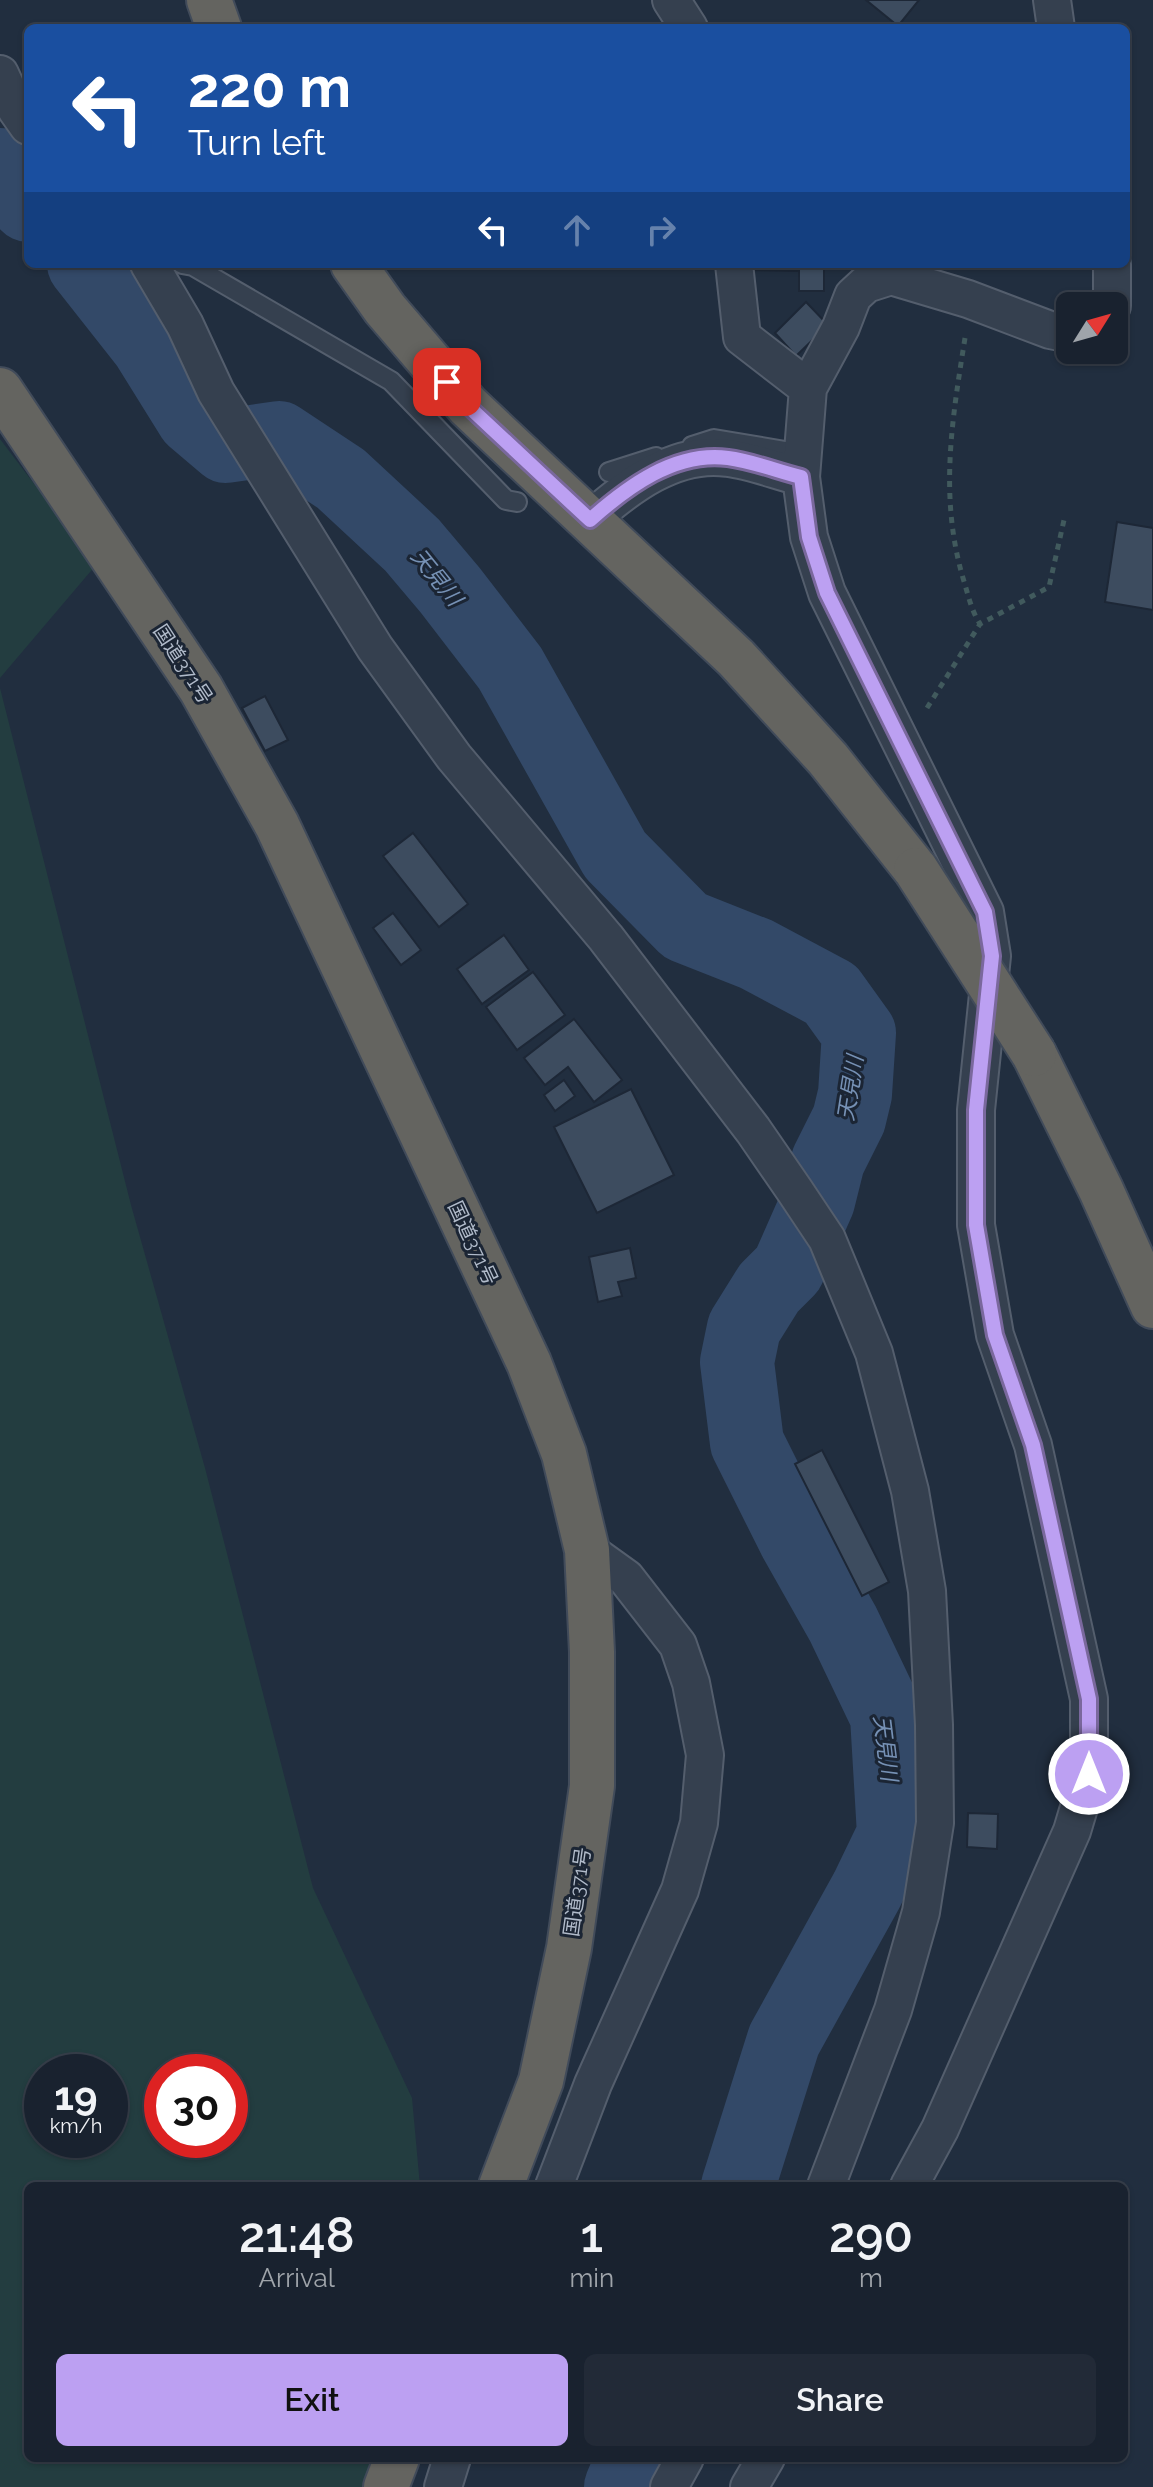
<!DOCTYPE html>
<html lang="en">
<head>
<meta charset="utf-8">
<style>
	:root { --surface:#19222f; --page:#222a37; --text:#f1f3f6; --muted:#9fa4aa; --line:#373f4b; --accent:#bca0f2 }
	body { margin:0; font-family:Raleway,"Noto Sans JP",sans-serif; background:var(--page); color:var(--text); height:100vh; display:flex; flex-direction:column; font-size:30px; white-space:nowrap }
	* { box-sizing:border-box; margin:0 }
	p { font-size:26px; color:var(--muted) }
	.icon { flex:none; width:44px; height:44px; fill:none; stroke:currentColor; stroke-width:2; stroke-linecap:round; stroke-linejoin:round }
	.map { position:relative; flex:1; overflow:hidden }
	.side { position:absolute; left:24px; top:2182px; width:1104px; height:280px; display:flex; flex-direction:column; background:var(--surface); border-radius:12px; box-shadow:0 2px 6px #0004,0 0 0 2px var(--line) }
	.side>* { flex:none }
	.banner { position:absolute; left:24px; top:24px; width:1106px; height:244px; border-radius:12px; box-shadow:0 2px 6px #0004,0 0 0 2px var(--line); background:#1a4fa0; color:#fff; overflow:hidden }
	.needle { width:52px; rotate:53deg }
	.controls { position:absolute; left:1056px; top:292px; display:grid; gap:16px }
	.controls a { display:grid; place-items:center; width:72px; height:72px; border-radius:12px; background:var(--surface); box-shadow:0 2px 6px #0004,0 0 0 2px var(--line); font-size:40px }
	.speed { position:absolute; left:24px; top:2054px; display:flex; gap:16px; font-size:40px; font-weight:700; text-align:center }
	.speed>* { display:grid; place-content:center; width:104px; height:104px; border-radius:50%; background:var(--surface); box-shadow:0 2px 6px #0004,0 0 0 2px var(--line); line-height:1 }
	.speed small { font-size:20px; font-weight:400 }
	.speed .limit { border:12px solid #d22; background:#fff; color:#111 }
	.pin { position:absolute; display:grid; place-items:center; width:68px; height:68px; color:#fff; margin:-34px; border-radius:16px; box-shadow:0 4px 12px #0006 }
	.me { position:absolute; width:88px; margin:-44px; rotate:0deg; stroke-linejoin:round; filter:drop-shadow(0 0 6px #0008) }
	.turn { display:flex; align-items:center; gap:28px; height:168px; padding:0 32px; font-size:36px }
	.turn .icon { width:104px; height:104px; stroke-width:2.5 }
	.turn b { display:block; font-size:56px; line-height:68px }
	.lanes { display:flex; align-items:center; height:76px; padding:0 32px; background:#0003; justify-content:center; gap:40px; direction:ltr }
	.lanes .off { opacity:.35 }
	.eta { display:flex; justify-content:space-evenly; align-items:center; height:136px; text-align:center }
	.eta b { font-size:48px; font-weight:600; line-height:56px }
	.primary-button { display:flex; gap:16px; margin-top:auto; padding:16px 32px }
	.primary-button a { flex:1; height:92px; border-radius:12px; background:var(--accent); color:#111; font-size:32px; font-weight:600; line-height:92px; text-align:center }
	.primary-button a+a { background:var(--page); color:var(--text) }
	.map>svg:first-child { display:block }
	.green { fill:#233d40; fill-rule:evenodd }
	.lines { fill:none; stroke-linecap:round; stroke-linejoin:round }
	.river { stroke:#334968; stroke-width:74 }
	.building { fill:#3d4c5f; stroke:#1d2736; stroke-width:2 }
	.service-casing { stroke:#545e6d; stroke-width:22 }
	.minor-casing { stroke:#545e6d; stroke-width:40 }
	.trunk-casing { stroke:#414b5a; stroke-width:48 }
	.path { stroke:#415a5d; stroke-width:5; stroke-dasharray:6 6; stroke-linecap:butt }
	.service { stroke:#35404f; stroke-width:18 }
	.minor { stroke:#35404f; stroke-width:36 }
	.trunk { stroke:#646460; stroke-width:44 }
	.trunk-bridge-casing { stroke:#414b5a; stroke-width:48; stroke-linecap:butt }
	.trunk-bridge { stroke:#646460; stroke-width:44 }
	.route-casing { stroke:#7a689d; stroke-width:20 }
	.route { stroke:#bca0f2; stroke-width:14 }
	.labels { text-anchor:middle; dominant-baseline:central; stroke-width:6; stroke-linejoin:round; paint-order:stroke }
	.street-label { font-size:20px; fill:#b1bbca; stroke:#1b2534 }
	.water-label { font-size:22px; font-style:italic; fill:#7691b5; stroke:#1b2534 }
</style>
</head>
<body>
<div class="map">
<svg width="1153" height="2487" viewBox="0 0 1153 2487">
	<rect width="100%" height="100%" fill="#212e3f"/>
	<path class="green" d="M0,439L96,565L0,678Z
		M0,688L131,1205L205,1468L313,1888L412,2098L420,2186H28V2458H374L365,2487H0ZM42,2072H110V2140H42ZM162,2072H230V2140H162Z"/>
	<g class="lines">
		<path class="river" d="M0,165L16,192L28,205
			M84,264L147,344L193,418L226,446L279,438L341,479L412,545L450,590L510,668L615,855L685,926L756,954L831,994L859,1033L855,1094L849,1119L828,1161L818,1201L788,1269L769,1288L744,1328L737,1362L747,1443L795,1539L843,1624L887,1716L894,1834L867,1890L784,2040L738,2186
			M621,2487L633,2458"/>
	</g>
	<path class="building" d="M866,0H919L898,26Z
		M753,264H824V291H799V271L753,270Z
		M806,302L828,325L796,356L775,333Z
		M1117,522L1153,528V610L1105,602Z
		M265,696L288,740L265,751L242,708Z
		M413,833L468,904L439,927L383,856Z
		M393,913L421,950L401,965L373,928Z
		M504,935L529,970L482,1004L457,969Z
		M533,972L565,1015L517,1050L486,1007Z
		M574,1019L622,1080L594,1102L568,1067L545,1085L524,1058Z
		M564,1080L575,1096L555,1111L544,1095Z
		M631,1089L674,1175L597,1213L554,1127Z
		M630,1248L636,1278L618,1282L622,1296L598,1302L589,1257Z
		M822,1450L889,1582L862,1596L795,1464Z
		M968,1813L998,1814L997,1849L967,1847Z"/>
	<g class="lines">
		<g class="service-casing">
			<path id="service" d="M182,264L193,266L391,381L506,500L517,502
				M692,446L714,439L803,454
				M609,472L656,457"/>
		</g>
		<g class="minor-casing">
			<path id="minor" d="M671,0L689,28
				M1052,0L1056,28
				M0,74L16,109L28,126
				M149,264L185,325L216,392L375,648L454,757L606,938L753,1130L795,1191L827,1239L874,1353L910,1491L927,1591L934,1725L935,1823L921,1912L893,2010L826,2186
				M734,264L742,337L808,388
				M1112,264V306
				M590,520C627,487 675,450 728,458C752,461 777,471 801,477
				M554,2186L593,2084L680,1890L699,1823L705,1755L691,1683L678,1645L626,1578L587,1550
				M909,2186L940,2129L1072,1831L1089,1774V1699L1033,1445L995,1335L976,1225V1110L992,956L985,912L827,593L809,537L801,477L808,388L841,327L853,296L866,284L891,276L968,299L1050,330L1070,334
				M443,2487L452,2458
				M669,2487L685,2458
				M749,2487L766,2458"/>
		</g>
		<g class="trunk-casing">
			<path id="trunk" d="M209,0L219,28
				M353,264L385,309L468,406L736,658L828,759L916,870
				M0,390L201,689L277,825L529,1363L564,1454L587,1550L592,1652V1786L569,1948L541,2081L501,2186
				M1034,1054L1101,1190L1153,1306
				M386,2487L397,2458"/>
		</g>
		<path class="path" d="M965,338C952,420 939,496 963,578C968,594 971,610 980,624L1049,587L1064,520
			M927,708L980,624"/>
		<use href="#service" class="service"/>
		<use href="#minor" class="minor"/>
		<use href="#trunk" class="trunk"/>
		<g class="trunk-bridge-casing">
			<path id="trunk-bridge" d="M916,870L1034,1054"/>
		</g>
		<use href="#trunk-bridge" class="trunk-bridge"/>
	</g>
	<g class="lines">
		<g class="route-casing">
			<path id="route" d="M447,382L468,406L590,520C627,487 675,451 728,458C752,461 777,471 801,477L809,537L827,593L985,912L992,956L976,1110V1225L995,1335L1033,1445L1089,1699V1774"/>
		</g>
		<use href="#route" class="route"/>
	</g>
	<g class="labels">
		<g class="street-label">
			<text transform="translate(183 664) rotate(57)">国道371号</text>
			<text transform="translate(473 1243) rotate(65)">国道371号</text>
			<text transform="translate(577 1892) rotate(-82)">国道371号</text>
		</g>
		<g class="water-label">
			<text transform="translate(437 577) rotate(51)">天見川</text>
			<text transform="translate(850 1088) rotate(-81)">天見川</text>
			<text transform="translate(886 1748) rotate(83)">天見川</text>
		</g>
	</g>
</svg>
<div class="controls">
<a><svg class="needle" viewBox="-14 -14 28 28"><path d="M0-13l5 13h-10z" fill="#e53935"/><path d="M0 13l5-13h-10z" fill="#9fa4aa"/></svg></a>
</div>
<div class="speed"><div>19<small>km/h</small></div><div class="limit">30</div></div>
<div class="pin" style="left:447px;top:382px;background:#d93025"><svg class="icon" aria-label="arrive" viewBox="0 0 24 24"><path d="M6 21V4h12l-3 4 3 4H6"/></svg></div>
<svg class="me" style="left:1089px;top:1774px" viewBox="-20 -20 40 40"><circle r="17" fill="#bca0f2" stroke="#fff" stroke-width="3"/><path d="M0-11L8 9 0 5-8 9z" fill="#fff"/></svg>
<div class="banner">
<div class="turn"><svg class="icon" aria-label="left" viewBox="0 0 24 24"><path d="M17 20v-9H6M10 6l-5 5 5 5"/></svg><div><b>220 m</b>Turn left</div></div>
<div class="lanes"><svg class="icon" aria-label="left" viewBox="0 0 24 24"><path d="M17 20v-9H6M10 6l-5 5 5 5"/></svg><svg class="icon off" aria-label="ahead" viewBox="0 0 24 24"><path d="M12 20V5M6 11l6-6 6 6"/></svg><svg class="icon off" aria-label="right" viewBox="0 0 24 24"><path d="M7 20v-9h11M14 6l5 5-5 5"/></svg></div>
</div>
<section class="side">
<div class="eta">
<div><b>21:48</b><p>Arrival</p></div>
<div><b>1</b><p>min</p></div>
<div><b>290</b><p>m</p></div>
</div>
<div class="primary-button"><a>Exit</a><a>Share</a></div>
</section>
</div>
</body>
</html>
